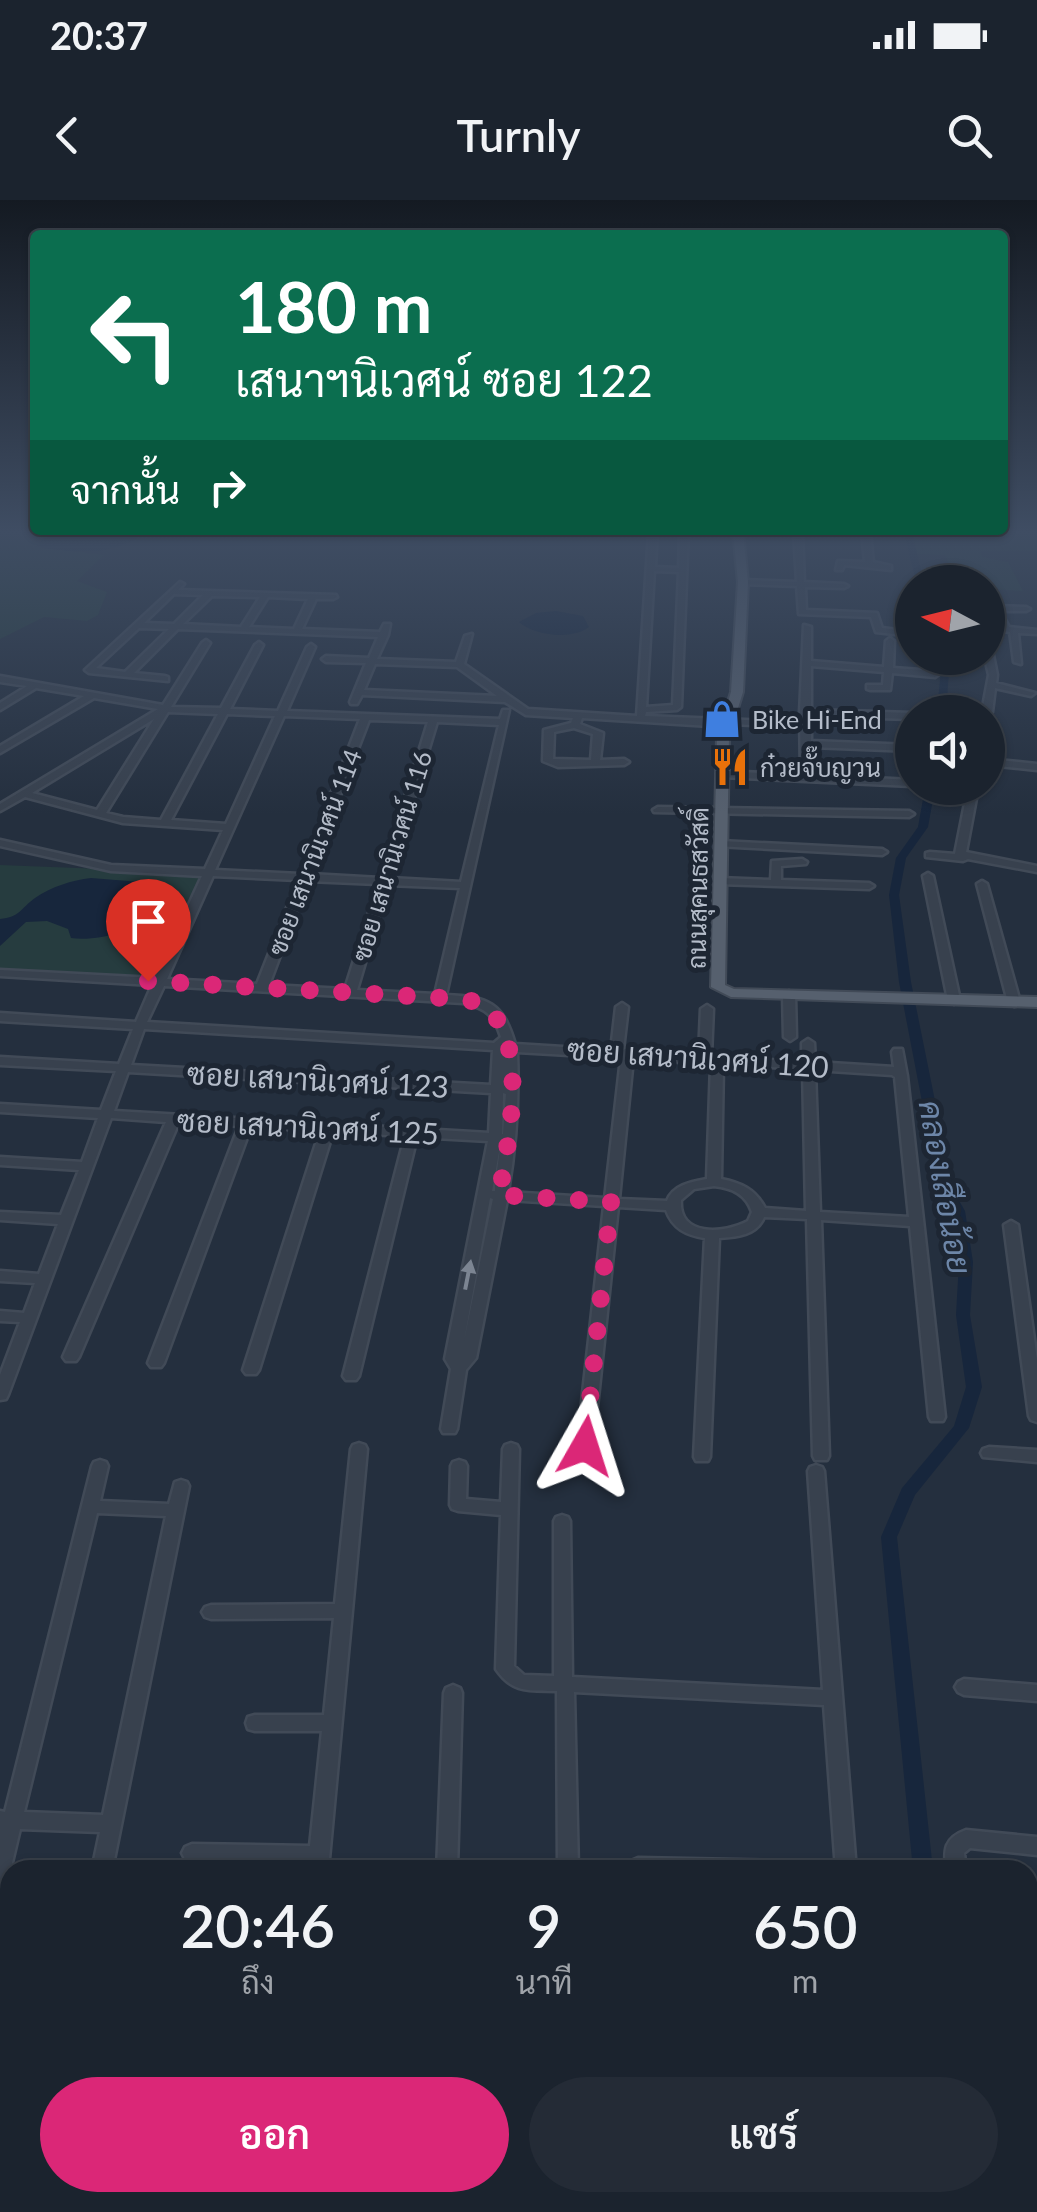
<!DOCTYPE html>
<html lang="th">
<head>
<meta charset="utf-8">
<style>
	:root { --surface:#1b232e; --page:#242b36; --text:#f1f3f6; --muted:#a0a4aa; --line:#39404a; --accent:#db2777 }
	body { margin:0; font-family:Lato,Sarabun,sans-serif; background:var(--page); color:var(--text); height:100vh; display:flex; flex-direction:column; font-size:38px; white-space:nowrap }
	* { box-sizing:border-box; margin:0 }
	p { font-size:32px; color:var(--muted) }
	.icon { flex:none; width:55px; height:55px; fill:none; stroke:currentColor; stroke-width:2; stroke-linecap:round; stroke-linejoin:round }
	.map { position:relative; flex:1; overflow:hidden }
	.panel { position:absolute; left:0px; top:1660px; width:1038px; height:352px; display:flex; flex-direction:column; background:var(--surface); border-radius:30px 30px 0 0; box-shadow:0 2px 8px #0004,0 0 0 2px var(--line) }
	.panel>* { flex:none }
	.banner { position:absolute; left:30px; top:30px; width:978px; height:305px; border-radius:10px; box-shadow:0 2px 8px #0004,0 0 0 2px var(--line); background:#0b6e4f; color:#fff; overflow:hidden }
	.needle { width:65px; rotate:277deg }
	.fabs { position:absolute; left:895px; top:365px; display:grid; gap:20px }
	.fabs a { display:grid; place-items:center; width:110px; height:110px; border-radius:50%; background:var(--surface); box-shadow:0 2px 8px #0004,0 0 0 2px var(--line); font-size:50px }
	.pin { position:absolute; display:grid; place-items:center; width:85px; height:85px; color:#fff; margin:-102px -42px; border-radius:50% 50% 50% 0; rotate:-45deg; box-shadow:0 0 10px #0007 }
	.pin .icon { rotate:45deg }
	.me { position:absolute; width:110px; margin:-55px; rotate:6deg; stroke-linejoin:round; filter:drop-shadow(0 0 8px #0008) }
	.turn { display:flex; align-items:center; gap:35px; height:210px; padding:0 40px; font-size:45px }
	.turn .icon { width:130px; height:130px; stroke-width:2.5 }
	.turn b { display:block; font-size:70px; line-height:85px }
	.then { display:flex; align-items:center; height:95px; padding:0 40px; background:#0003; gap:20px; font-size:38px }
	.eta { display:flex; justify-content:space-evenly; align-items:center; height:170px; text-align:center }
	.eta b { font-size:60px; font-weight:600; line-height:70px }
	.button { display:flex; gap:20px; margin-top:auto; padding:20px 40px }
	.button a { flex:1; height:115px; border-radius:60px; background:var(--accent); color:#fff; font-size:40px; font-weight:600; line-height:115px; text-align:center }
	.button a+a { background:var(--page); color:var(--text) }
	.status { display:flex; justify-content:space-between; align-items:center; height:70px; padding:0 50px; background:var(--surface); direction:ltr }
	.status svg { height:28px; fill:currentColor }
	header { display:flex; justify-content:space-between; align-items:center; height:130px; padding:0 40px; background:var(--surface); font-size:45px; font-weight:600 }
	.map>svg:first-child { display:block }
	.green { fill:#263c3f }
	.water { fill:#17263c }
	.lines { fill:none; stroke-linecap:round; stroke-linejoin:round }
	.canal { fill:#17263c; fill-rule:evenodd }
	.minor-casing { stroke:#414a57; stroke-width:5 }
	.major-casing { stroke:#414a57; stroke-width:4 }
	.minor { fill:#38414e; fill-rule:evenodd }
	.major { fill:#56606e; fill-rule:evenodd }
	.oneway { fill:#7c8592 }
	.route { stroke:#db2777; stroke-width:18; stroke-dasharray:0 32.4 }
	.labels { text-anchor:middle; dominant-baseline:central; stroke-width:10; stroke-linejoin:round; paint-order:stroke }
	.far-poi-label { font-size:25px; fill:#b4bcc9; stroke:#1d2633; text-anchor:start }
	.far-street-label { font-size:25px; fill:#b4bcc9; stroke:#1d2633 }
	.street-label { font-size:30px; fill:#b4bcc9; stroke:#1d2633 }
	.water-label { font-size:32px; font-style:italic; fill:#6d86a8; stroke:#1d2633 }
</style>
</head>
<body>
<div class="status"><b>20:37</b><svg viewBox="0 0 49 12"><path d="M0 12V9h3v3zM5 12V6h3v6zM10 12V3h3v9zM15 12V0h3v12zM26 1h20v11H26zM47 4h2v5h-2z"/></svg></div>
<header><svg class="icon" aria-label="back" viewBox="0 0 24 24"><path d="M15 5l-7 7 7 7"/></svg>Turnly<svg class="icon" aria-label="search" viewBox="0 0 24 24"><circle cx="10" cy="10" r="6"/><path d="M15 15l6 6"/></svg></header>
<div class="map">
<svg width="1037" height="2012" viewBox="0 0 1037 2012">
	<rect width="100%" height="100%" fill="#242f3e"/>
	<path class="green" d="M0,332H55L36,347L104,355L77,381L107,392L98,415L87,421L44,417L0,439Z
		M910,332H1037V351H981L982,357L1008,362L1023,391L988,389V378L961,376L959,366H950L945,355L917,354Z
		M0,665L206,673L158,781L0,773Z"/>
	<path class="water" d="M52,332H145C114,357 80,352 41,348L39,342Z
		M556,411L583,416L589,427C572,440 535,436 519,422L536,413Z
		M91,678L153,683L159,699L155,714C138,731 95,742 71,738L68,729L47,721L26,722L0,746V719C20,717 20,709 35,698C51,687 72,680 91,678Z"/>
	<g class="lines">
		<path class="canal" d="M904,332H912L924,382H916Z
			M942,458H950L946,512H937Z
			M925,588H935L928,627L906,658L899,695L911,782L953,990L965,1011L973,1062L970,1115L982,1187L969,1228L915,1295L897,1337L933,1670H913L881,1337L902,1288L954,1226L966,1187L956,1115L959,1062L951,1011L939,990L899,782L889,695L896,658L918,627Z
			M960,2002H984L985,2012H961Z"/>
		<g class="minor-casing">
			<path id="minor" d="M649,332H657L655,367L679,368L680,332H688L681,507L677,510L646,512L645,516L771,521L774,522V526L731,524L726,527L582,518L580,524L603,533L600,560L624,559L629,562L624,565L558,567L543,561L544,530L571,523L573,518L526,515L505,502L362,495L357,504H351L350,502L366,463L326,462L322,459L326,456L369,458L378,437L178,429L134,473L165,476L168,477V481L89,473L85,470L180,382L184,384L178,390L336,395L337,397L333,399H316L302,429L380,432L384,424H390L388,435L377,459L456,462L465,436L472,434L464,464L528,509L637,516ZM654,371L679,372L673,505L646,507ZM174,394L203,395L174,424L144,423ZM212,396L260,397L241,427L183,424ZM268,397L308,399L294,429L249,427ZM139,428L169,429L125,472L96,468ZM375,464L457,467L497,496L364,490ZM574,528L593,534L591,560L553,559L554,532Z
				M794,332H802L804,382L844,384L848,386L844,388L805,387L806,410L877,413L882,428L912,432V436L876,432L871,417L799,414L797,386L740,384V380H743L797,382Z
				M862,332H870L873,362L891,366V370L844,365L842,370H836L838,361L865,362Z
				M988,393L992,395L997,406L1026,407L1030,409L1026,411H1000L1009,427L1037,430V434L1018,433L1021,464L1014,462L1010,432L1003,431L991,410H988Z
				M804,425L811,427V461L884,467L886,441L890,438L894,441L893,468L935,471L939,474L935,477L892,473L890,490H870L867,489V485H883L884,472L811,466V510L912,513V519L811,516V541L912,545V551L811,547V575L912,580V586L722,577L717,574L722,571L801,575L800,513Z
				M206,440L210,443L171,507L221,508L255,445L259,442L263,445L230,509L278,511L307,447L311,444L315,447L287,511L500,519L503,510H509L446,795C489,797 503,803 515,844L611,850L616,807L622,803L628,807L623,850L628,848L634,852L699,855L701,809L707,805L713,809L711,856L717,854L722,857L802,862V843L808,839L814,843L815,862L894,867L892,852L894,849H902L907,876L945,1217L943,1221H931L929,1217L910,1026L821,1020L829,1256L827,1260H815L813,1256L807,1019L764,1017C757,1035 737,1037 719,1038L710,1257L708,1261H696L694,1257L705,1038C686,1035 673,1029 666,1010L618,1007L593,1246L591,1250H579L577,1246L604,1006L507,1000L476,1158L466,1170L457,1229L455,1233H443L441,1229L451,1169L445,1159L488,941L417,937L359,1176L356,1180H346L343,1176L405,936L333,932L259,1170L256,1174H246L243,1170L320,931L251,927L164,1163L161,1167H151L148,1163L239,926L179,922L79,1157L76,1161H66L63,1157L166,922L111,918L8,1195L6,1199L0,1200V1175L20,1122L0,1121V1111L24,1113L35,1083L0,1081V1071L39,1074L58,1024L0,1020V1012L61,1015L79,970L0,965V957L82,962L98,918L0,912V904L101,910L116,871L0,865V857L119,864L133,829L0,821V813L136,822L152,785L0,776V770L155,778L202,676L111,671L0,646V640L111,665L205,669L223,630L123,623L25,597L0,611V604L158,509L94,498L0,553V546L84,496L36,488L0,510V503L27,486L0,482V476L163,505L202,443ZM168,512L218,514L161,620L123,617L106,613ZM227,514L275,516L226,624L171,620ZM284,516L360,519L300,674L215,670ZM154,519L97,610L32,593ZM369,520L428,522L380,678L310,674ZM437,522L499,525L461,682L390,678ZM213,676L298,680L257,784L167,779ZM308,681L378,684L345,789L269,785ZM388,685L460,688L435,794L357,790ZM164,786L463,803C486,808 494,815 501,837L494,843L147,822ZM144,829L493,850L491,885L131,865ZM517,852L621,858L605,998L508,992C516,945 519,899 517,852ZM633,859L711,864L707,979C691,982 673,985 667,1001L619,999ZM723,864L803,869L806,1011L765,1008C755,989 741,983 721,979ZM815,870L892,875L895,877L909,1017L820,1012ZM128,872L491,893L489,933L114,911ZM503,893L506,894L503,934H502ZM501,941L495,986V991H492ZM714,986C732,988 746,994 752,1012L748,1021C724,1034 678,1037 681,1000L694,989ZM490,998L493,999L464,1141Z
				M988,447L992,450L997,475L996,483L1035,493L1031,496L995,488L992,512L988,515V512H982L989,475L985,458H988Z
				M988,559L1037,564V570L988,565Z
				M968,588H978L966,652L1037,666V672L968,659L963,661L926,657V653L930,652L955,654Z
				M658,607L909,611L914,614L909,617L654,612L653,610Z
				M720,641L882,649L887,652L882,655L716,646V642Z
				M802,659L807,662L806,664L781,666V680L869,683L874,686L869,689L719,684L714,681L719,678L771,680L772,661Z
				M928,673L933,676L960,800L954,804L948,800L923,676Z
				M982,681L987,684L1020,802L1018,805L1014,806L1008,802L977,684Z
				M789,791L795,795L796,837L790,841L784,837L783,795Z
				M1011,1021L1018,1025L1037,1160V1222L1031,1220L1029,1216L1004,1025Z
				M359,1243L365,1245L367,1249L328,1670H308L309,1664L192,1662L185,1659L182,1653L185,1647L192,1644L310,1646L322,1531H255L248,1529L246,1523L248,1517L255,1515H324L334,1418L211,1419L205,1417L202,1412L205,1407L211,1405L335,1404L351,1249L353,1245Z
				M511,1243L517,1245L519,1249L514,1466L524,1475L554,1476V1321L556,1317L562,1315L568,1317L570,1321L572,1477L823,1490L808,1271L810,1267L816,1265L822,1267L824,1271L856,1670H836L824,1505L574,1492L578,1670H558L557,1491C530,1490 513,1494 496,1469L501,1315L458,1311L452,1309L450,1305L451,1266L453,1262L459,1260L465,1262L467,1266L466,1299L501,1302L503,1249L505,1245Z
				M989,1247L1037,1250V1262L983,1257L981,1253L983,1249Z
				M100,1260L106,1262L108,1266L100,1301L169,1304L175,1282L181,1280L187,1282L189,1286L112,1670H92L100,1632L20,1629L10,1671L7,1677L0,1680V1611L5,1612L92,1266L94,1262ZM97,1313L166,1316L103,1615L24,1612Z
				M964,1479L1037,1485V1501L964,1495L958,1492L955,1487L958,1482Z
				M453,1485L460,1488L462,1493L457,1670H437L444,1493L446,1488Z
				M966,1630L1037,1637V1655L970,1648L964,1653L966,1670H946C944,1650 944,1638 966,1630Z
				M638,1658L784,1661L791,1664L794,1670H629L628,1667L631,1661Z
				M1028,1819L1037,1820V1840L1028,1839Z
				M1028,1992H1037V2012H991L987,2004L1028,2002Z
				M31,2002H55L54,2012H30Z
				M269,2002H293L292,2012H268Z
				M464,2002H488V2012H464Z
				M637,2002H661V2012H637Z
				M714,2002H882L886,2011L721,2012L717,2010Z"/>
		</g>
		<g class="major-casing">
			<path id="major" d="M733,332H743L748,382L743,492L729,537L725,785L734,789L1037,797V807L731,797L711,787L717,537L731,492L738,382Z"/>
		</g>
		<use href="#minor" class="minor"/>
		<use href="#major" class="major"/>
	</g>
	<defs><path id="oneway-solid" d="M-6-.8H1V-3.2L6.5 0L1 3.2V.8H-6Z" transform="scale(2.5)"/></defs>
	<use class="oneway" href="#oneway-solid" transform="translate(468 1075) rotate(-79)"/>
	<linearGradient id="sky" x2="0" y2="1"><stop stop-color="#141a22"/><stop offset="0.54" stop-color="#3f4d63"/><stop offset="1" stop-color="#3f4d63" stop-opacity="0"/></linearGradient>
	<rect width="1037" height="614" fill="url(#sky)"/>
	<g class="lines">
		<path class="route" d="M148,781L463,799C538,810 508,943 499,995L611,1002L585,1246"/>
	</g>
	<defs>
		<g id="shop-bare" transform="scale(3)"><path d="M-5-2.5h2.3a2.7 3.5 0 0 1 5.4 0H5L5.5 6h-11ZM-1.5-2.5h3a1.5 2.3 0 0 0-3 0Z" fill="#3f7fe0" stroke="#1d2633" stroke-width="2.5" paint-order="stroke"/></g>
		<g id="restaurant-bare" transform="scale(3)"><path d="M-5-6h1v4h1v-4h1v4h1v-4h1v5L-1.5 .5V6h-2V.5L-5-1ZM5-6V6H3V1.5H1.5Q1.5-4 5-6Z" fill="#e8710a" stroke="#1d2633" stroke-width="2.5" paint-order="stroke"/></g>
	</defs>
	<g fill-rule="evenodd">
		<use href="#shop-bare" x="722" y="519"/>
		<use href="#restaurant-bare" x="730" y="567"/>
	</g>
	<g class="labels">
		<g class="far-poi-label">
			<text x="752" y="519">Bike Hi-End</text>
			<text x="760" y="567">ก๋วยจั๊บญวน</text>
		</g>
		<g class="far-street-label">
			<text transform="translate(314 652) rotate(-69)">ซอย เสนานิเวศน์ 114</text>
			<text transform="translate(391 656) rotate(-73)">ซอย เสนานิเวศน์ 116</text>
			<text transform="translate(697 688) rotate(-89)">ถนนสุคนธสวัสดิ์</text>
		</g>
		<g class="street-label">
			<text transform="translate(698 857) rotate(4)">ซอย เสนานิเวศน์ 120</text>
			<text transform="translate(318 879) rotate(3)">ซอย เสนานิเวศน์ 123</text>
			<text transform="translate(308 926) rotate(3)">ซอย เสนานิเวศน์ 125</text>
		</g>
		<g class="water-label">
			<text transform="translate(946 987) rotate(80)">คลองเสือน้อย</text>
		</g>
	</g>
</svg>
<div class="fabs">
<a><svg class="needle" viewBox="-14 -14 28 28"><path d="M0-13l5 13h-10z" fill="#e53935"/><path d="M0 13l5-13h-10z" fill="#a0a4aa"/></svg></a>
<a><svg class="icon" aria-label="sound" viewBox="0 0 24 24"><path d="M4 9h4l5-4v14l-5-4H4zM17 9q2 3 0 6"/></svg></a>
</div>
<div class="pin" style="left:148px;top:781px;background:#d93025"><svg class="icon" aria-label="arrive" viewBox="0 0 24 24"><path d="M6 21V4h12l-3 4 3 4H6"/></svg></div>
<svg class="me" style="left:585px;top:1246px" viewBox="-20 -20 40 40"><path d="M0-17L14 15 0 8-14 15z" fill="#db2777" stroke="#fff" stroke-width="4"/></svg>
<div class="banner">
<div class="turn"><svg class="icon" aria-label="left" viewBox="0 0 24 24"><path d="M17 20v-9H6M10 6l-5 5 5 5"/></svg><div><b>180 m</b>เสนาฯนิเวศน์ ซอย 122</div></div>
<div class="then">จากนั้น<svg class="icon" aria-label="right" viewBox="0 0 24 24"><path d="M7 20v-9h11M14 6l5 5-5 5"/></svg></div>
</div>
<section class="panel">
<div class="eta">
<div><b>20:46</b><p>ถึง</p></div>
<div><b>9</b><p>นาที</p></div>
<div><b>650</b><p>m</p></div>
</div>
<div class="button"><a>ออก</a><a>แชร์</a></div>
</section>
</div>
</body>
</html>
